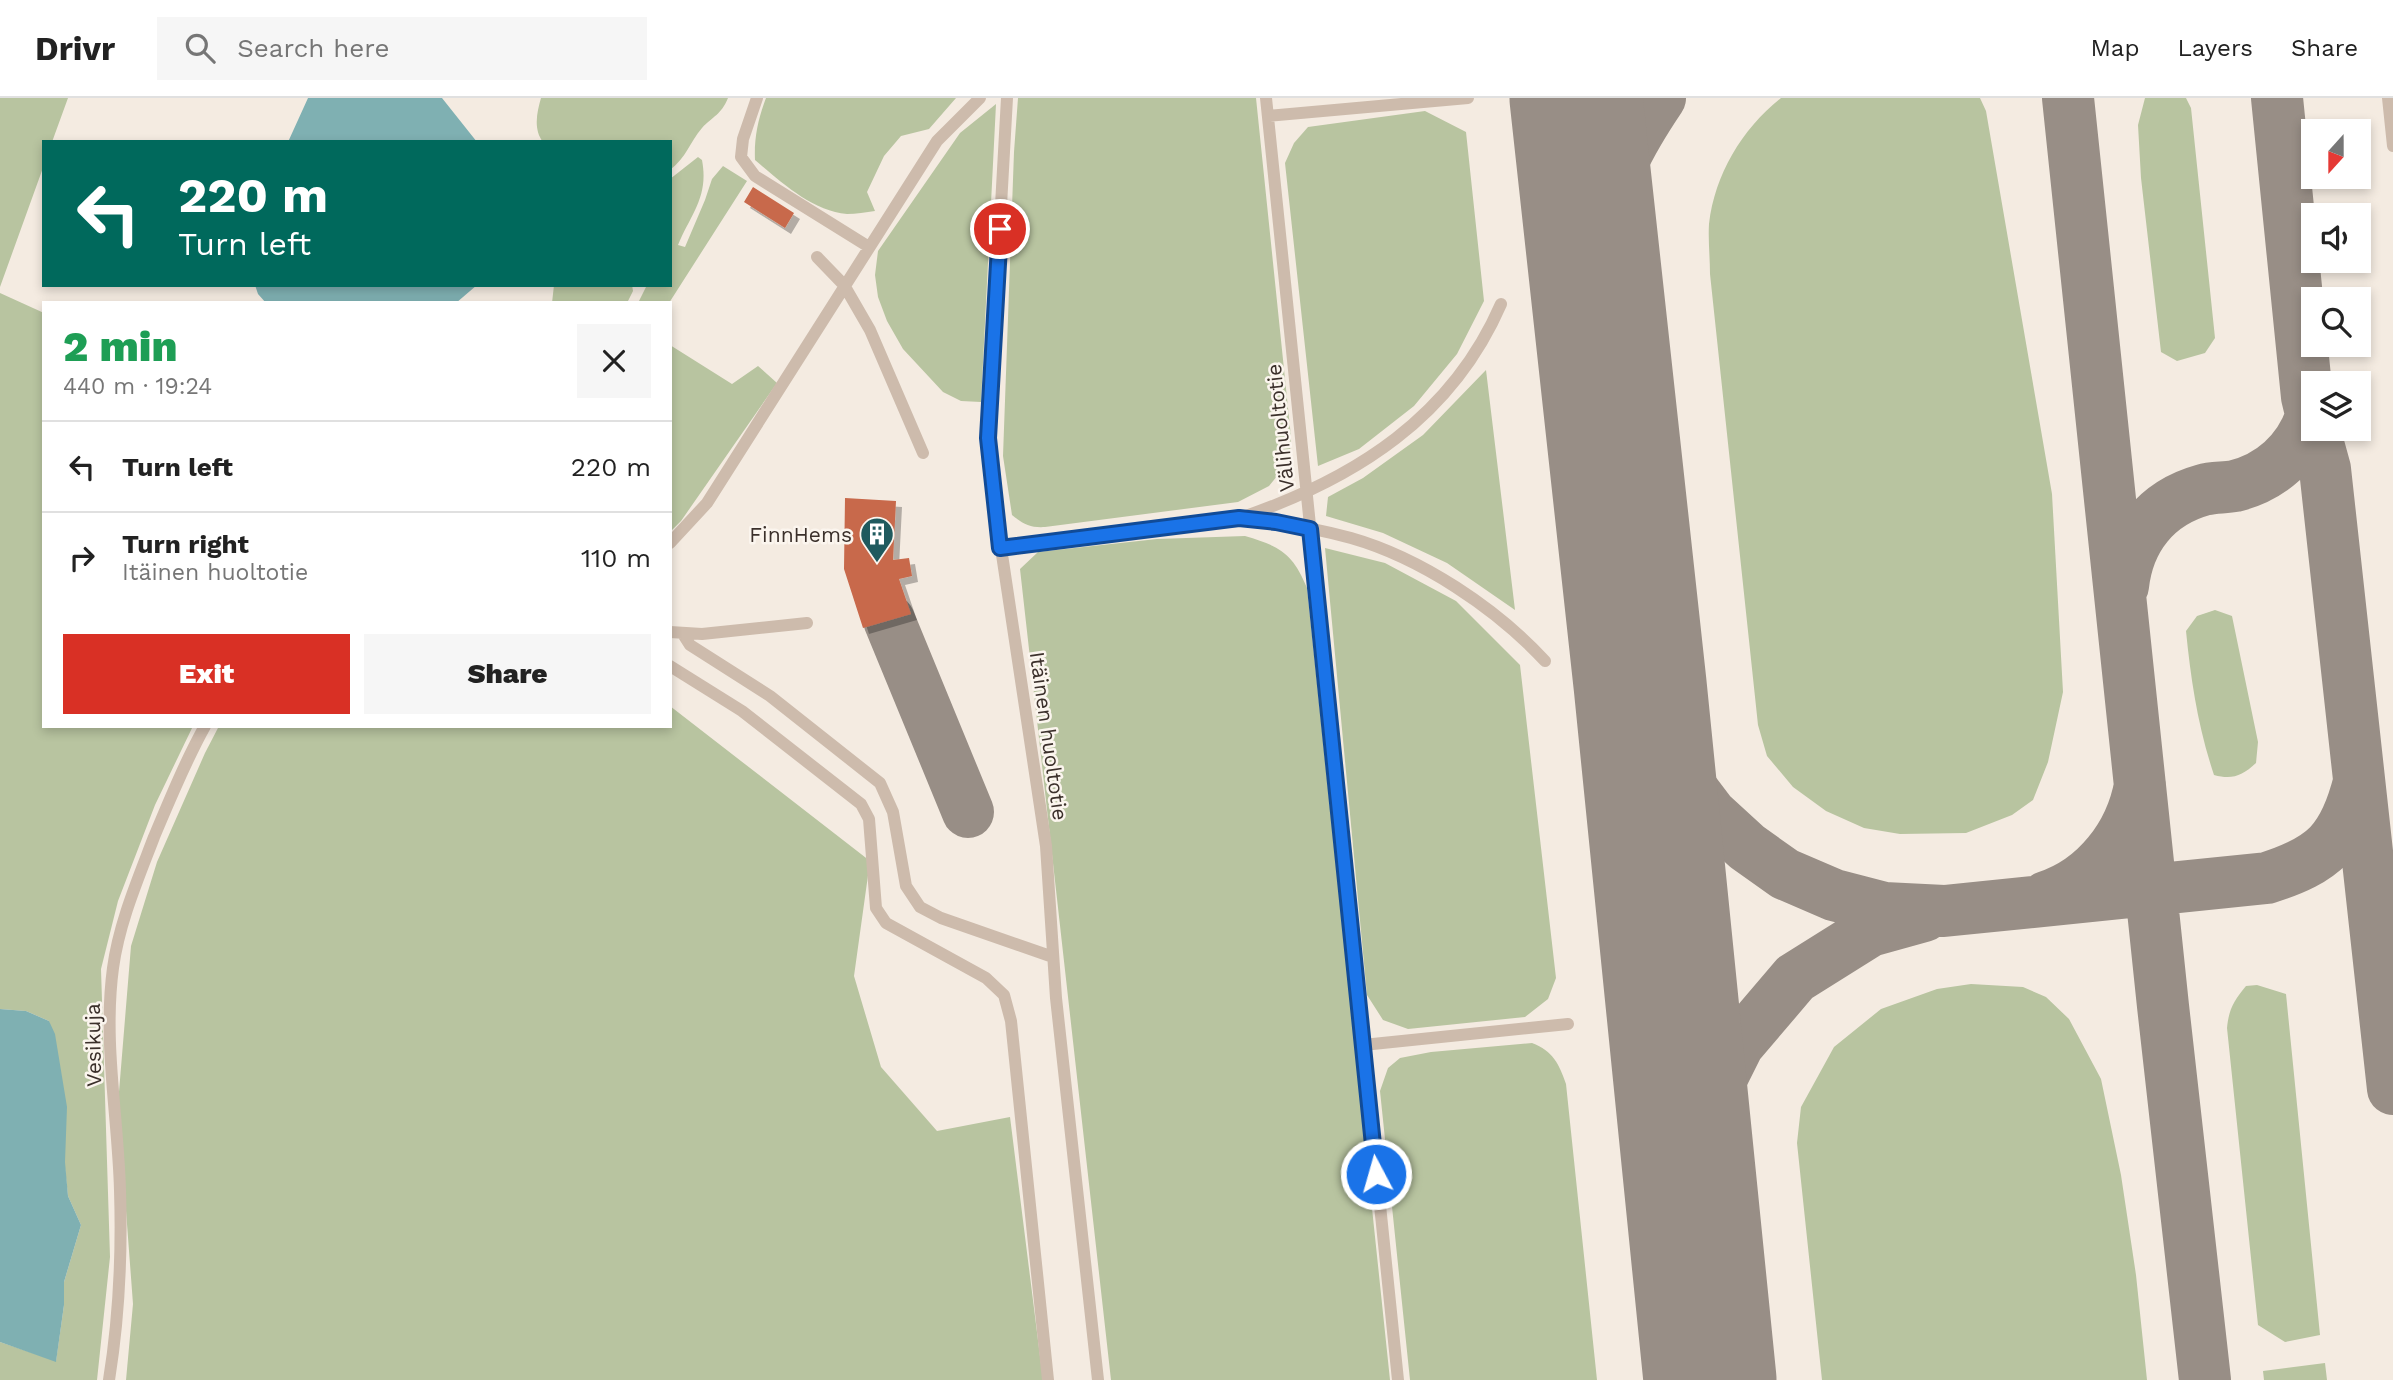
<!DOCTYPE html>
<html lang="en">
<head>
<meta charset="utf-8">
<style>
	:root { --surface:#fff; --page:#f6f6f6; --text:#222; --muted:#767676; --line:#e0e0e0; --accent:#d93025 }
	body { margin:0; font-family:"Work Sans",sans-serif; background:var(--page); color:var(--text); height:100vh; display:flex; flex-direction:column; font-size:26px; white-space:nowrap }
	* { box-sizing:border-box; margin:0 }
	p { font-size:23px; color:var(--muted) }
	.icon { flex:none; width:38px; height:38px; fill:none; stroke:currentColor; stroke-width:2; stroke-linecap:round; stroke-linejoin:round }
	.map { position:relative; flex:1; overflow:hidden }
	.panel { position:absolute; left:42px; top:203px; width:630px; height:427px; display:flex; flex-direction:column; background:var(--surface); border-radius:0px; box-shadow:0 4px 10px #0003 }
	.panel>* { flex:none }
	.top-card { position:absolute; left:42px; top:42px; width:630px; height:147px; border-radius:0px; box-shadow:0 4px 10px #0003; background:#00695c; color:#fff; overflow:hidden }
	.needle { width:46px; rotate:201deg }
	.tools { position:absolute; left:2301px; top:21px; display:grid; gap:14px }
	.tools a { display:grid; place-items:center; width:70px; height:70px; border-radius:0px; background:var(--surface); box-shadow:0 4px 10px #0003; font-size:35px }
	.pin { position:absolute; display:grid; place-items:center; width:60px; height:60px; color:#fff; margin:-30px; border:4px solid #fff; border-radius:50%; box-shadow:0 2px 7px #0007 }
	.me { position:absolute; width:77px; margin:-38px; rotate:354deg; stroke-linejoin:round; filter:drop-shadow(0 0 5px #0008) }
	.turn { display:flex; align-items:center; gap:24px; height:147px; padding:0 21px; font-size:32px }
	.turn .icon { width:91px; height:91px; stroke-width:2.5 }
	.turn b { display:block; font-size:49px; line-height:60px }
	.round { display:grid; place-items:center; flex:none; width:74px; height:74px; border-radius:0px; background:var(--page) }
	.headline { display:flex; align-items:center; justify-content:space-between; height:119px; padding:0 21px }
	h1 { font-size:42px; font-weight:800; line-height:52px; color:#1e9e55 }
	.button { display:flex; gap:14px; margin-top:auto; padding:14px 21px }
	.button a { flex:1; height:80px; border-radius:0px; background:var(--accent); color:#fff; font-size:28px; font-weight:800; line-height:80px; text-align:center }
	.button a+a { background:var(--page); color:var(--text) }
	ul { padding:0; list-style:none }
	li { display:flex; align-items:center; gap:21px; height:91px; padding:0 21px; border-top:2px solid var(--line) }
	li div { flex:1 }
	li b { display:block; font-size:26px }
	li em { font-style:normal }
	header { display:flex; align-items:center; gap:42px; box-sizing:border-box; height:98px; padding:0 35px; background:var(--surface); border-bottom:2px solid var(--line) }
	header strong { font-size:33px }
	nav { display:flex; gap:38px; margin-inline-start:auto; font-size:24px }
	.search { width:490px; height:63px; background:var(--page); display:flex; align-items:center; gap:18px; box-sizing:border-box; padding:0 24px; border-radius:0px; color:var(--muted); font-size:26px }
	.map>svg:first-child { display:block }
	.green { fill:#b8c4a0 }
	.water { fill:#7fb0b2 }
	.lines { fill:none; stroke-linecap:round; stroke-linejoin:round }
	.taxiway { stroke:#988e86; stroke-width:52 }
	.runway { stroke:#988e86; stroke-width:133 }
	.building { fill:#c8694b; filter:url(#shadow) }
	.lane { stroke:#cdbbac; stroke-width:12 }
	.route-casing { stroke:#114b97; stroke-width:18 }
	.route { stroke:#1a73e8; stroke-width:12 }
	.labels { text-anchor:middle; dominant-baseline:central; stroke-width:5; stroke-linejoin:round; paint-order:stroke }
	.street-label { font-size:21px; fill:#3b302b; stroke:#fbf5ee }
	.poi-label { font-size:21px; fill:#3b302b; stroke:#fbf5ee; text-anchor:end }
</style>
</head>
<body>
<header>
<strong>Drivr</strong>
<div class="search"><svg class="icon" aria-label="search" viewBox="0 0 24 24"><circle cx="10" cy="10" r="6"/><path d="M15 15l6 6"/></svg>Search here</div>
<nav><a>Map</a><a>Layers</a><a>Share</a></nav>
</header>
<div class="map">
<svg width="2393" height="1282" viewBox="0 0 2393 1282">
	<defs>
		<filter id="shadow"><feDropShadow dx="6" dy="6" stdDeviation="0" flood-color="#0004"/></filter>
	</defs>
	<rect width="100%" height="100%" fill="#f4ebe1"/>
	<path class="green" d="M0,0H68L52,44H44V67L0,189Z
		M541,0H728C721,17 713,18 702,30C690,44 686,60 670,72V44H543C533,31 537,14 541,0Z
		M766,0H956L929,31L901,38L884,58L867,94L875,113C866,114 856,116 847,116C812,113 780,83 755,62C754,40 758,21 766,0Z
		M1018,0H1256L1291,339L1290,356L1282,372L1269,388L1238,404L1045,429C1031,430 1023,426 1012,417L1003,358L1014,54Z
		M1781,0H1980L1986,13L2052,396L2063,594L2048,664L2033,702L2012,717L1966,735L1900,736L1864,730L1826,713L1793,689L1767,658L1758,627L1710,176C1710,160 1708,142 1709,126C1715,76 1742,31 1781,0Z
		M2145,0H2186L2191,10L2215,240L2205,255L2177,263L2161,254L2141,80L2138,27Z
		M996,6L981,304L961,303L943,294L903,251L887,223L878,199L875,177L878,153L960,35Z
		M1425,13L1466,34L1484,203L1457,256L1414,308L1359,351L1318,368L1285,65L1294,45L1308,29Z
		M698,59L702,62C709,99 691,116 678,147L685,149L705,102L712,81L723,68L747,83L669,205H638L647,187H670V81Z
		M554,187H632L633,193L627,205H552Z
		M0,195L44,215V628H193L155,707L118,803L101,871L110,1159L97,1282H0V1244L56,1263L64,1207V1184L81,1127L68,1098L49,923L26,913L0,911Z
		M670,247L732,286L758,268L777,285L681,423L670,434Z
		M1486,272L1515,512L1447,465L1383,435L1326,418L1328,399L1363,380L1423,337Z
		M1245,438C1279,448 1293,455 1307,490L1390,1282H1111L1020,471L1038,454L1157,441Z
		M1325,450L1385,465L1456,503L1520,567L1556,880L1548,901L1525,919L1408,931L1383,922L1367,897Z
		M2215,512L2232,518L2258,644L2256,665C2242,678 2232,682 2214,677C2198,629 2191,583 2186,533L2197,518Z
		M670,608L870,763L854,878L881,969L937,1033L1010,1019L1043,1282H126L133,1206L118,1006L131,848L157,764L205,655L219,628H670Z
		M1971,886L2023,889L2046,899L2069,921L2101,981L2121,1077L2136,1177L2147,1282H1822L1797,1045L1801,1009L1834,949L1881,911L1937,891Z
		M2257,887L2286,896L2320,1237L2285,1244L2258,1227L2227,930C2229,910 2234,903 2246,888Z
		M1532,945C1553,953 1559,966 1566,986L1597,1282H1410L1380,993L1388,970L1400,960L1431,954Z
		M2325,1265L2327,1282H2264L2263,1273Z"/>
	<path class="water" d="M308,0H442L477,44H288Z
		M255,187H477L456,205H266L258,196Z
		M0,911L26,913L49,923L55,936L67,1009L65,1064L68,1098L81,1127L64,1184V1207L56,1264L0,1244Z"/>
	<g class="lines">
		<path class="taxiway" d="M2068,0L2163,908L2205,1282
			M2277,0L2307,299L2314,328
			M1599,223C1599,196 1597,169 1600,142C1605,89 1631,43 1660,0
			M2314,331L2325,371L2393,991
			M2123,488C2128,441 2156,405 2203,392C2213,389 2224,390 2235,388C2271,379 2299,354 2311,319
			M889,522L968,714
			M1640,586L1661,641L1686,683L1711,716L1747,749L1785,776L1834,797L1884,810L1944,813L2267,780C2324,762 2344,743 2359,684
			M2046,799C2096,783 2131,737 2140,687
			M1694,1131L1698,1068L1715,993L1738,947L1795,880L1870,833L1924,818"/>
		<path class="runway" d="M1576,0L1640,586L1710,1282"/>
	</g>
	<path class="building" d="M753,89L794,115L785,130L744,104Z
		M845,400L896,403L893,462L909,460L912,478L899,481L911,516L863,530L844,471Z"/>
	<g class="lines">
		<path class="lane" d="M757,0L743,41L741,59L755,78L869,149
			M1007,0L988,340L1001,450L1046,748L1056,900L1098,1282
			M1266,0L1398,1282
			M2388,0L2393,48
			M1268,18L1468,0
			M817,159L844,187L870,232L923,355
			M1243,419C1356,380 1452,319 1501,206
			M670,445L707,405L937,43L980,0
			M1001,450L1239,420C1277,424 1314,430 1351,440C1421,460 1496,510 1545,563
			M670,534L702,536L807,525
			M683,536L690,547L770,598L880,685L893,714L906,788L920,809L941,820L1053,859
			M670,568L742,613L861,706L869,721L876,810L886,825L986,880L1004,897L1011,923L1048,1282
			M1363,947L1568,926
			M109,1282C119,1220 122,1155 120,1092C118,1018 103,944 113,870C119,825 138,781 154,739C170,701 185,664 205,628"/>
	</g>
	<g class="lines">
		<g class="route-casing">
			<path id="route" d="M1000,131L988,340L1000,450L1239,420L1276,424L1310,431L1376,1076"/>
		</g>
		<use href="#route" class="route"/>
	</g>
	<defs>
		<g id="building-pin" transform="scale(1.75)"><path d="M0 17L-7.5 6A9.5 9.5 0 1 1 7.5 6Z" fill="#1f5a5e" stroke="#fbf5ee"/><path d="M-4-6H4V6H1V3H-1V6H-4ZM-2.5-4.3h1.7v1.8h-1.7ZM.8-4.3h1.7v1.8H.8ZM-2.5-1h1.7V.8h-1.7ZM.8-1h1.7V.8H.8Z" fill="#fff"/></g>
	</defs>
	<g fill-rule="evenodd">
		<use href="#building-pin" x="877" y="436"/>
	</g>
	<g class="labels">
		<g class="street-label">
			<text transform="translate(1280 330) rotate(-96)">Välihuoltotie</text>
			<text transform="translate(1049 638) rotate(82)">Itäinen huoltotie</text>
			<text transform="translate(93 947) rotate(-91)">Vesikuja</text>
		</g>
		<g class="poi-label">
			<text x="852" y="436">FinnHems</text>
		</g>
	</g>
</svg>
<div class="tools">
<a><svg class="needle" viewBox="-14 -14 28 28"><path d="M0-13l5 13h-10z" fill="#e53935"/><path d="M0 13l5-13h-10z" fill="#767676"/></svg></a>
<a><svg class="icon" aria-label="sound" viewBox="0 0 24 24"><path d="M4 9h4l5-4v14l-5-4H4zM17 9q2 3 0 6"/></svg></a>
<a><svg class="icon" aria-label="search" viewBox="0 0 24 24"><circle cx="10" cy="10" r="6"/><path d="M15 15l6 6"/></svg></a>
<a><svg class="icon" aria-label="layers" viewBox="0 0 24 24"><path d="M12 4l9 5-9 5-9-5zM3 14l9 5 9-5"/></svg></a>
</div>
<div class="pin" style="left:1000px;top:131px;background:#d93025"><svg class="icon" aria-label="arrive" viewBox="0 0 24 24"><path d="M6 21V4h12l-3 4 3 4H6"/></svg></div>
<svg class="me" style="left:1376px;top:1076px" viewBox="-20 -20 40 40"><circle r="17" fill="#1a73e8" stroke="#fff" stroke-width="3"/><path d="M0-11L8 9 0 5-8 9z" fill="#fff"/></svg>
<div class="top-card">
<div class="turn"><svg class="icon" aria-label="left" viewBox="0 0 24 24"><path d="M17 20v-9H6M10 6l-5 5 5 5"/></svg><div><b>220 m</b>Turn left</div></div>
</div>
<section class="panel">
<div class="headline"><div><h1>2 min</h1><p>440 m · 19:24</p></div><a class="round"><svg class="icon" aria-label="close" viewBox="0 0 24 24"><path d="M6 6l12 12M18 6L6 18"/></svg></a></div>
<ul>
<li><svg class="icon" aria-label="left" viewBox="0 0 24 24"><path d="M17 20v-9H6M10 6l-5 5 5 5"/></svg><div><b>Turn left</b></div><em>220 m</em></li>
<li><svg class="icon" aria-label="right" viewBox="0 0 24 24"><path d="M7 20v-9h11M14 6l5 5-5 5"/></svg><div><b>Turn right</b><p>Itäinen huoltotie</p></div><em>110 m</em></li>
</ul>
<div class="button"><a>Exit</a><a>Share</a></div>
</section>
</div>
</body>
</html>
